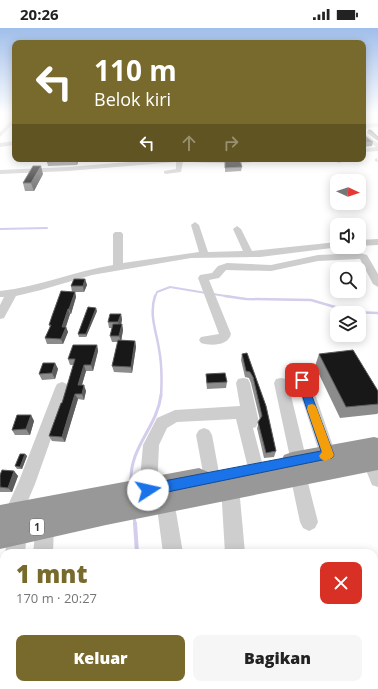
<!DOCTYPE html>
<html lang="id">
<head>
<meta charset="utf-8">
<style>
	:root { --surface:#fff; --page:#f6f6f6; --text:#222; --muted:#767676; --accent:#786a2c }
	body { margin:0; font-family:"Open Sans",sans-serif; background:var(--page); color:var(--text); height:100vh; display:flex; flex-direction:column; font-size:15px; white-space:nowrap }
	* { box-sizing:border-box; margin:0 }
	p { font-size:13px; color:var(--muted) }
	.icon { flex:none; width:22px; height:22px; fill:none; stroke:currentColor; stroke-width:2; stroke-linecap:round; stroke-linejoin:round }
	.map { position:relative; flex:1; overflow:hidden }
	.drawer { position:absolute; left:0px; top:521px; width:378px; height:140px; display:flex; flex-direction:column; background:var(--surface); border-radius:12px 12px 0 0; box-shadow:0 2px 10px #0003 }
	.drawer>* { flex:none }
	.top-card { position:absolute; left:12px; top:12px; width:354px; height:122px; border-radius:8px; box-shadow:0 2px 10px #0003; background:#786a2c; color:#fff; overflow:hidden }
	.needle { width:26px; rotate:93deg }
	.controls { position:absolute; left:330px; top:146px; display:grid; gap:8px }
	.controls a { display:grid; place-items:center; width:36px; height:36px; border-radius:8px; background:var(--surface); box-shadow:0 2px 10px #0003; font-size:20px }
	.pin { position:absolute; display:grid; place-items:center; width:34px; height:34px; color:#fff; margin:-17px; border-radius:8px; box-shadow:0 2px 6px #0006 }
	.me { position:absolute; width:44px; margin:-22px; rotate:80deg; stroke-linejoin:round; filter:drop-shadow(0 0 3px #0008) }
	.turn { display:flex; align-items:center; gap:14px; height:84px; padding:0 16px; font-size:18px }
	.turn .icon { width:52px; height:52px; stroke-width:2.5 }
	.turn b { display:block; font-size:28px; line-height:34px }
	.lanes { display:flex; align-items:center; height:38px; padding:0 16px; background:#0003; justify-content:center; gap:20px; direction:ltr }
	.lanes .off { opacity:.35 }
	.round { display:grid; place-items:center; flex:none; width:42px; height:42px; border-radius:8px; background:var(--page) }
	.head { display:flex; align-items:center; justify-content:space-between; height:68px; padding:0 16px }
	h1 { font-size:24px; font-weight:800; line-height:30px; color:var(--accent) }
	.action { display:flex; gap:8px; margin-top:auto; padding:8px 16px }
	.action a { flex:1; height:46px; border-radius:8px; background:var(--accent); color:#fff; font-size:16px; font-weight:800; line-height:46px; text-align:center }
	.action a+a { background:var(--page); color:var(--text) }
	.status { display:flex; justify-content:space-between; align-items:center; height:28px; padding:0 20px; background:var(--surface); direction:ltr }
	.status svg { height:11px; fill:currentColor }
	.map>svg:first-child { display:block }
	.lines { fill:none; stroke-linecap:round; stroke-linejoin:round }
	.stream-far5 { stroke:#d5cdec; stroke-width:1 }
	.stream-far4 { stroke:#d5cdec; stroke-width:1.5 }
	.stream-far3 { stroke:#d5cdec; stroke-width:2 }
	.stream-far2 { stroke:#d5cdec; stroke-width:2.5 }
	.stream-far1 { stroke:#d5cdec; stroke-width:3 }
	.stream { stroke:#d5cdec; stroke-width:4 }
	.minor { fill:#cecece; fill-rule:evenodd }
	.highway { fill:#989898; fill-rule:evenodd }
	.wall { fill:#8c8c8c }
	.shaded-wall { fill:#5d5d5d }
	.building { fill:#181818; stroke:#5d5d5d }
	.route { fill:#1a73e8; stroke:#114b97 }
	.slow { fill:#f59e0b }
	.labels { text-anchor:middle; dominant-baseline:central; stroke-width:4; stroke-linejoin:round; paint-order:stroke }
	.shield { fill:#fff; stroke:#6f6f6f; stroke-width:1 }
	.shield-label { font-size:10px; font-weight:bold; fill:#313131 }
</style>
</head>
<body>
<div class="status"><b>20:26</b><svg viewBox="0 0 49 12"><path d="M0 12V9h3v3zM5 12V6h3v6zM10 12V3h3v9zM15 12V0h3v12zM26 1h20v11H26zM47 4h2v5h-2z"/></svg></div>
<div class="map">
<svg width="378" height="661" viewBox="0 0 378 661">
	<rect width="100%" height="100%" fill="#fff"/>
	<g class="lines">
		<path class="stream-far5" d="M263,132L273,131"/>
		<path class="stream-far4" d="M255,133L272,131"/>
		<path class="stream-far3" d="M0,201L47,200
			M213,266L232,269
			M155,269L157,264L170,259L206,265"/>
		<path class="stream-far2" d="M155,268C149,287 156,302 159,321C162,337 162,352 161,368
			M225,268L246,271L311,272L352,284L378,285"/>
		<path class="stream-far1" d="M131,455C129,419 157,400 161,367
			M134,488L135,496"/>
		<path class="stream" d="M135,495L137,525
			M121,661L122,657"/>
		<path class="minor" d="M363,85H377L363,88Z
			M15,89V94L0,109V104Z
			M378,95V99L363,100V96Z
			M363,104L378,115V123L363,124V120L376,119L363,109Z
			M15,113V117L0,119V115Z
			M377,130L378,134L375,133V131Z
			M166,131H262C253,138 198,134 183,134L181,144L166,146L164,145V143L176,141V134L68,143L0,146V142L68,139Z
			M332,131H340L343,134L338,135Z
			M195,194L199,197L208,224L243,223L233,201L237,198L241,201L252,223L337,214V219H340L260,229L191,230L92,247L41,262L16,268L4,290L0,291V277L4,269H0V263C39,259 75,243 113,237V206L115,204H121L123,206V235L199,224L191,197Z
			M378,211V217L359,218V212Z
			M360,225L367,227L378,246V259L373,256L360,231L318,233L271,243L226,242L219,250L209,252L231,306C228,318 211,318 201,315L199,312L201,309L219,306L198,250L200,247L212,245L218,238L227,235L271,237L318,227Z
			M299,335L304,336L306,340L336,427L334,432L328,434L322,432L320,427L292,340L294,336Z
			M243,350L248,351L250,355L259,394L256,399L253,400L264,442L262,448L256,450L250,448L236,391L177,394L167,400L159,417L157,462L154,468L148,470L142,468L139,462L143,417L157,390L175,382L240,378L236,355L238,351Z
			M281,350L286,351L288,355L307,434L305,439L302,441H304L306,447L318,494L315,500L309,503L303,500L300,494L290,447L292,441L295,440L291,434L274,355L276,351Z
			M62,354L67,356L69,360L35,456L19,494L25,496L27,503L25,525H5L9,503L11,497L6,494L3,488L19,453L55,360L57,356Z
			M204,400L209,402L212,407L220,450L218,456L212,458L206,456L204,450L196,407L199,402Z
			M370,424L376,427L378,432V459L372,457L362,432L364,427Z
			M230,451L236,453L239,459L245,525H225L221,459L224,453Z
			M165,463L171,466L174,472L183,525H163L156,472L159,466Z
			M45,489L51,492L54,498L53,525H33L36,498L39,492Z
			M4,584V632L0,633V586Z
			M233,657H257L258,661H234Z"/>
		<path class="highway" d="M374,409L378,410V442L106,497L0,521V477L199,440L208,444L211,451L281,438L280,435L284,427L292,424Z"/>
	</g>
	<path class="wall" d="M368,102L378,109V113L367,105Z
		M48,131H79L77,137L48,138L47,134Z
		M225,132L242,139L241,143L225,144Z
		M43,146L34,163H25L23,155Z
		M85,251L87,257L84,264H75L76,269L71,286H70L66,299L68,304L63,316H47L45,310L50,299L49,297L72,264L71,258Z
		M97,283L86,309H79L78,306Z
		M121,286L122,292L121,296H122L123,302L121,313H135L136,319L132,345L114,344L112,338L118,314H112L110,308L112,300H109L108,294Z
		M97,317L98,323L93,343H86L82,357L86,363L84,372L78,371L65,414L52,413L49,408L62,375L74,337H70L68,331Z
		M247,325L276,423L274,429L264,430L257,400L260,392L251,355L249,350L245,349L241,332L242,326Z
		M319,326L378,363V385L377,386L340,390L315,338Z
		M55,335L58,341L55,351L42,352L39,346Z
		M206,346L227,354L226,360L207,361L206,352Z
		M31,387L34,393L30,407H15L12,402Z
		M25,426L27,428L22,441H17L15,438Z
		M14,443L18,448L12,464H0V459Z"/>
	<path class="shaded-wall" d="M373,114L372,118L363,119V115Z
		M76,131H79L77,137L76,132Z
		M41,138L43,146L34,163L31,155Z
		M85,251L87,257L84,264L83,258Z
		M75,264L76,269L71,286L69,281Z
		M96,280L97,283L86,309V306Z
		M68,281L70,286L64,304L62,299Z
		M121,286L122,292L120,300L118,294Z
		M122,296L123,302L121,314L119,308Z
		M66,299L68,304L63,316L61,311Z
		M135,313L136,319L132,345L131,339Z
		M97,317L98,323L93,343L91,337Z
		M55,335L58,341L55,351L52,345Z
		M84,337L86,343L80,363L78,357Z
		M84,357L86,363L84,372L82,366Z
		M75,366L78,371L65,414L62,409Z
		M31,387L34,393L30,407L26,401Z
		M25,426L27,428L22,441L20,439Z
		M14,443L18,448L12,464L8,460Z"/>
	<path class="building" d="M368,102H371L378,109Z
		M363,104V106L373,114L363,115Z
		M48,131H76V132L47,134Z
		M225,132H240L242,139L225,140Z
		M33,138H41L31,155H23Z
		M74,251H85L83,258H71Z
		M61,263L75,264L69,281H68L62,299H66L61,311L45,310L51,297H49L52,288Z
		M88,279L96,280L86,306H78Z
		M110,286H121L118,294H108Z
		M113,296H122L119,308H110Z
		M118,312L135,313L131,339L112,338Z
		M73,317H97L91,337H84L78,357H84L82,366H75L62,409L49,408L61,375H62L75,331H68Z
		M353,322L378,363V376L346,379L319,326Z
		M247,325L266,378L276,423L266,425L258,394L262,388L253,349L250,344L246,343L242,326Z
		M43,335H55L52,345L39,346Z
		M225,345L227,354L207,355L206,346Z
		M17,387H31L26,401L12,402Z
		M20,426H25L20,439L15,438Z
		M2,442L14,443L8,460L0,459V447Z"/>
	<linearGradient id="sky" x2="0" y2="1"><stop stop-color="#a0beea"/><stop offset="0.48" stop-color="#fff"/><stop offset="1" stop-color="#fff" stop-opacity="0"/></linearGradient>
	<rect width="378" height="178" fill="url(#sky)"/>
	<path class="route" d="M302,348L305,349L306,352L334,427L332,430L148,468L144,466L142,462L144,458L148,456L321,423L297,352L298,349Z"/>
	<path class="slow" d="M312,376L315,377L317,381L334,427L332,430L325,433L321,431L319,428L322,424L307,381L308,377Z"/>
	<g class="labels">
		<rect class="shield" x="30" y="491" width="14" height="16" rx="3"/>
		<g class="shield-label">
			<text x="37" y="499">1</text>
		</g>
	</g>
</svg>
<div class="controls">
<a><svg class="needle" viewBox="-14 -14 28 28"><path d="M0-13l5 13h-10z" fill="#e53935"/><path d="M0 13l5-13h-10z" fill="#767676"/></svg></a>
<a><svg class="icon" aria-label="sound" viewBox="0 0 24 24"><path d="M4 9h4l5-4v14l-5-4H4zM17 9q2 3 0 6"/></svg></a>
<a><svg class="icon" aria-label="search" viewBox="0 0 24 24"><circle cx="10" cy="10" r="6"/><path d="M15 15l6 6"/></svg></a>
<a><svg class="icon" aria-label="layers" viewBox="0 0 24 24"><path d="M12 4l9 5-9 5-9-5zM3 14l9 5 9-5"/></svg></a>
</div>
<div class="pin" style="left:302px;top:352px;background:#d93025"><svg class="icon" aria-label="arrive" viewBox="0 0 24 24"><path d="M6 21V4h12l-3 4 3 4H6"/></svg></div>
<svg class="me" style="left:148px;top:462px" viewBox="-20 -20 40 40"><circle r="19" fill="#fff"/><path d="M0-13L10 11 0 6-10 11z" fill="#1a73e8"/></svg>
<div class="top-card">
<div class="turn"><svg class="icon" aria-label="left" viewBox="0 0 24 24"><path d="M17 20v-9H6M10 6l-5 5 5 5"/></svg><div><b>110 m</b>Belok kiri</div></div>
<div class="lanes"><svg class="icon" aria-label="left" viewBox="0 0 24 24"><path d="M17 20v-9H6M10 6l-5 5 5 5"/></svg><svg class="icon off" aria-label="ahead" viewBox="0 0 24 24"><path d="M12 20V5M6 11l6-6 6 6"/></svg><svg class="icon off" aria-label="right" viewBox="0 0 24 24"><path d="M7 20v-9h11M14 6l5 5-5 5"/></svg></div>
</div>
<section class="drawer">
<div class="head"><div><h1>1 mnt</h1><p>170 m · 20:27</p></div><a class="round" style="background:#d93025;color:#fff"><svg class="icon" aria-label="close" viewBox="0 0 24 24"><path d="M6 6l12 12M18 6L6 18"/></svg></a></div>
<div class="action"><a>Keluar</a><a>Bagikan</a></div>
</section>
</div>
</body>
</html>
